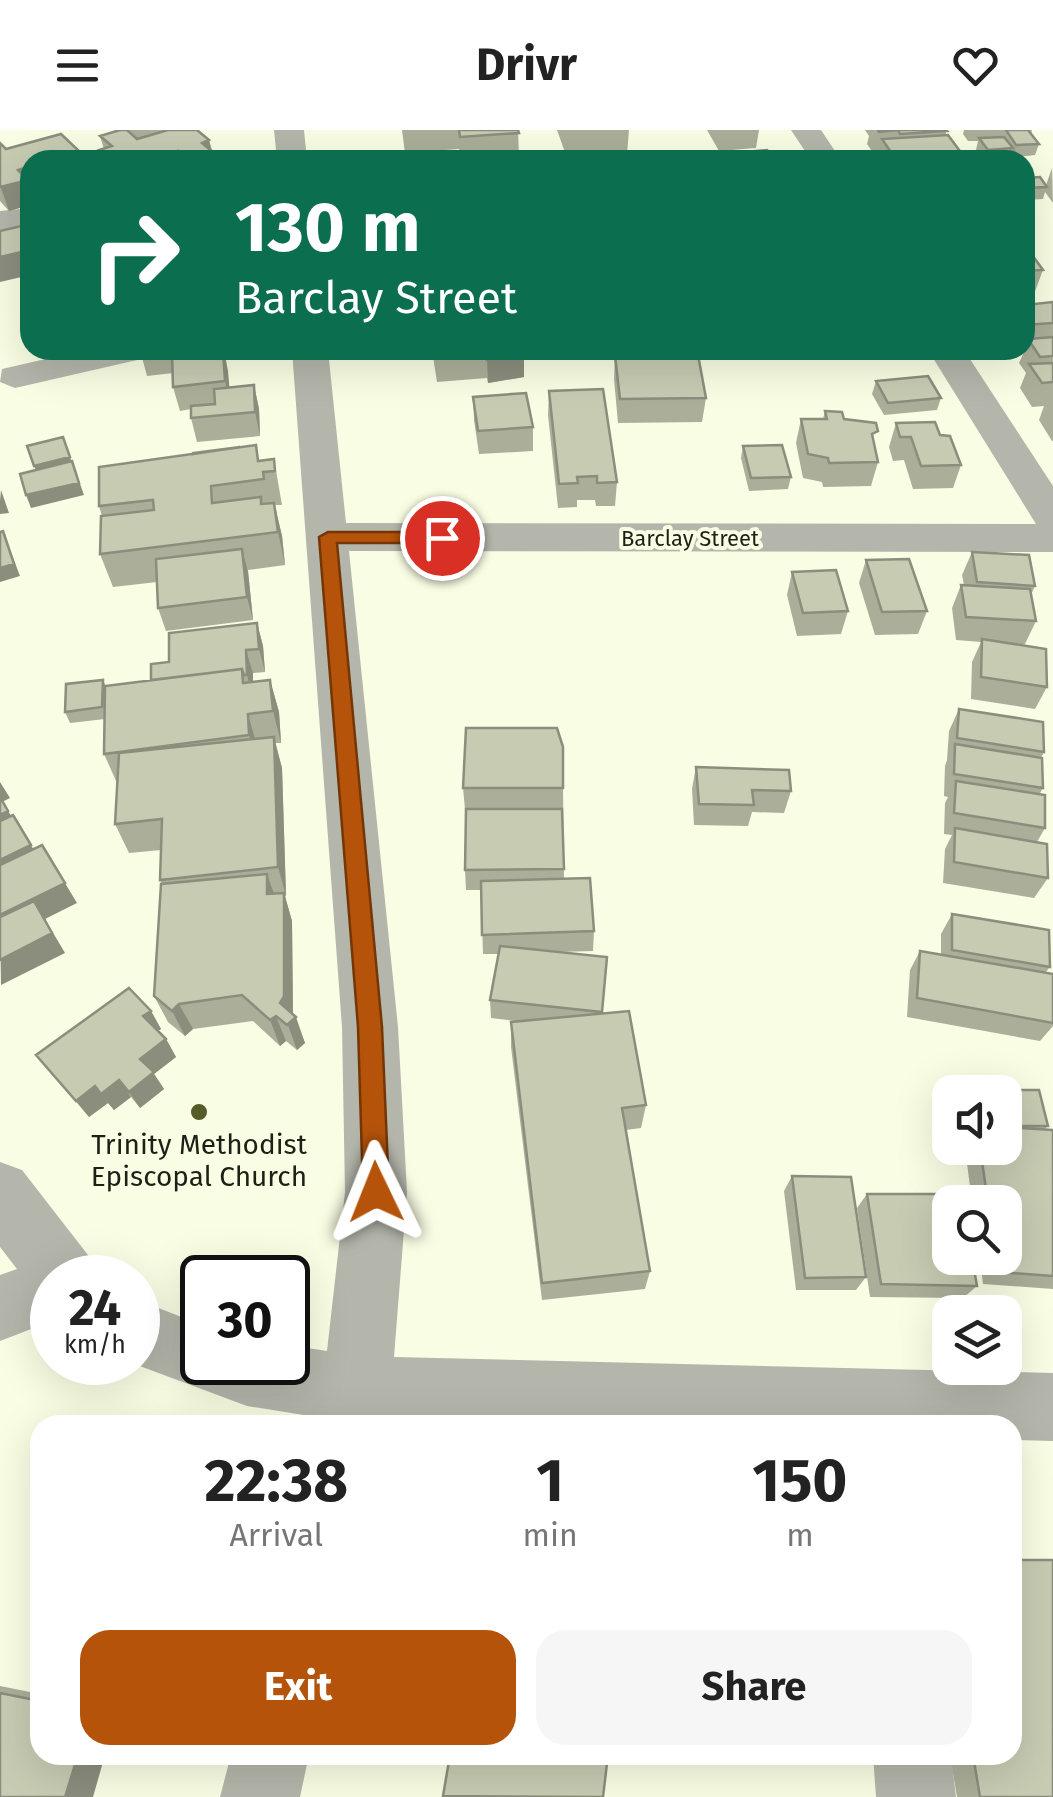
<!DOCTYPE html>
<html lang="en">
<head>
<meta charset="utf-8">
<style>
	:root { --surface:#fff; --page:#f6f6f6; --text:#222; --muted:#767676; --accent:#b45309 }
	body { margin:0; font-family:"Fira Sans",sans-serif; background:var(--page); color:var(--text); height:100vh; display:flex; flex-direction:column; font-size:38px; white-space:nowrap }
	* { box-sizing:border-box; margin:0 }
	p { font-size:32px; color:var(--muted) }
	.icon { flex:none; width:55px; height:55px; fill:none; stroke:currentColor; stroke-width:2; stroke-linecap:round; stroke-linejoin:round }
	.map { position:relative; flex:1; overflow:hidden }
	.drawer { position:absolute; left:30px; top:1285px; width:992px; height:350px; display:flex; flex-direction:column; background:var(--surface); border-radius:30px; box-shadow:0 10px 40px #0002 }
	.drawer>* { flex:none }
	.top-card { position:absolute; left:20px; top:20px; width:1015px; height:210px; border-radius:30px; box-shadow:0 10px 40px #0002; background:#0b6e4f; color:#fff; overflow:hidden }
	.fabs { position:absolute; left:932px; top:945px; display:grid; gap:20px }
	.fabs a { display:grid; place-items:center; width:90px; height:90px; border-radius:20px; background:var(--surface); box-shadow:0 10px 40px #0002; font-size:50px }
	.speed { position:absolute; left:30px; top:1125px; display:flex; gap:20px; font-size:50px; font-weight:700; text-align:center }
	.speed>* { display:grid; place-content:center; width:130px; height:130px; border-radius:50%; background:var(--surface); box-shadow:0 10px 40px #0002; line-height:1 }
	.speed small { font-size:25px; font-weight:400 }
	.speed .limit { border:5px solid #111; border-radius:15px; background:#fff; color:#111 }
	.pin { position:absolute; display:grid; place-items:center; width:85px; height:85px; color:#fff; margin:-42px; border:5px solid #fff; border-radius:50%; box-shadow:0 2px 10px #0007 }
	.me { position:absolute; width:110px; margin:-55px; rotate:358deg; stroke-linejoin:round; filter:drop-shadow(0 0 8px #0008) }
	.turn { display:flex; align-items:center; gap:35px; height:210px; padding:0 50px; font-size:45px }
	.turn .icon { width:130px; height:130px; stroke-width:2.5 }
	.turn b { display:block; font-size:70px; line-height:85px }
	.eta { display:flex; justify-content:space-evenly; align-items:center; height:170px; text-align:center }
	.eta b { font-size:60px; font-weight:700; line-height:70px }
	.cta { display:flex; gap:20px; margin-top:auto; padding:20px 50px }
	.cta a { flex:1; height:115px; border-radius:30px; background:var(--accent); color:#fff; font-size:40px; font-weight:700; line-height:115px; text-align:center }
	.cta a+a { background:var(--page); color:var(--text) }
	header { display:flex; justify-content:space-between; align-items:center; height:130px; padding:0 50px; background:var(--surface); font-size:45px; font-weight:700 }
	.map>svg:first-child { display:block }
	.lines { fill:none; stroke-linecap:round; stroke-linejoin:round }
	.minor { fill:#b4b6ab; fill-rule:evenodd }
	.wall { fill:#abaf99 }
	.shaded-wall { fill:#8b8e7d }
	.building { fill:#c7cbb2; stroke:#8b8e7d; stroke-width:2.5 }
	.route { fill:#b45309; stroke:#753606; stroke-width:2.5 }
	.poi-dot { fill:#565b29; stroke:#f9fde3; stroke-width:4 }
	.labels { text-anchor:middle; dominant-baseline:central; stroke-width:8; stroke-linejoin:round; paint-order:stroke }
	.far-street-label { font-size:22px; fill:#1e1f16; stroke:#f9fde3 }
	.poi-label { font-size:28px; fill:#1e1f16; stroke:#f9fde3 }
</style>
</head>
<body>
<header><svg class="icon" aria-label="menu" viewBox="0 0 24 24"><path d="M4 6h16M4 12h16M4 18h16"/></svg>Drivr<svg class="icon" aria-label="heart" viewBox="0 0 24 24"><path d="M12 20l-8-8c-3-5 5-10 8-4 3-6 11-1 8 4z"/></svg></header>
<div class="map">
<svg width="1053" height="1667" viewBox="0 0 1053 1667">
	<rect width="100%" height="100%" fill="#f9fde3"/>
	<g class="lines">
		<path class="minor" d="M274,0H304L307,30H277Z
			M791,0H821L841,30H811Z
			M30,78V98L0,101V81Z
			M85,220H151L146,228L15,258L0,252L2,239Z
			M292,220H328L346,393L1036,394L928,220H964L1053,356V422L349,421L398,897L407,1062L394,1227L1053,1243V1311L1012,1310V1295H315L316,1287L247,1276L129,1232H138V1170L202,1195V1232H288V1215L327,1221L345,1062L342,897Z
			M0,1032L22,1040L88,1125L97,1148H52V1191L0,1211V1145L17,1139L0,1117Z
			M231,1625H309L300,1667H220Z
			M873,1625H951L956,1667H876Z"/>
	</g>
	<path class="wall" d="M120,0H197L209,10L215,30H102L99,20L104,19L100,6Z
		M402,0H518L519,26L461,30L459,19L405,23Z
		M557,0H629L627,24L567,28Z
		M707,0H759L756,18L719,21Z
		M865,0H946V5L962,24L961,28L962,30H877L879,24H874L867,14L869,6Z
		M964,0H1032L1031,4L1039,14L1035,25L1018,27L1020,30H973L975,23H978L976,20L978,11H968L963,4Z
		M0,13L6,19L30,30V75L9,81L0,71Z
		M1052,38L1053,73L1045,62L1043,69L1025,70V48L1046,55Z
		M1025,123L1043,140L1034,164H1025Z
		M1053,172V311H1052L1039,290L1044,276L1032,277L1020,258L1026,243L1019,233L1025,220V175Z
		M140,220H224L229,258L254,255L259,279L260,306L197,312L191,288V279L180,281L173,257V243L147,246Z
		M432,220H523L524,247L488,253L487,248L437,252Z
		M822,220H853V222L824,225Z
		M615,226L706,268L702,292L618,293L614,249Z
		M876,251L941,268L937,280L884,285L872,264Z
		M549,261L617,352L615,376H596L595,370H577V377L558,378L548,285Z
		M473,267L533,297V321L479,324L474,290Z
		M825,281L844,289L874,314L878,332L871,356L823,357L822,352L803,348L796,313L801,289H823Z
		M896,293L940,305L961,335L953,358L913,359L904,330L893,331L889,317Z
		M256,315L259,331L274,329L282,375H275L282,406L285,435L248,440L253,490L166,501L158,478L157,452L113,457L100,424L102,386L99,376Z
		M743,316L791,347L788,359L749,361L741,328Z
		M972,422L1035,456L1031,465L1036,491L1025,514H1011L1047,557L1035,579L971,569L972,532L981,512L956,510L952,478L961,455H964L962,445Z
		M866,430L927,481L918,504L875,505L859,453Z
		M792,442L848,481L841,504L797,506L787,465Z
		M257,493L263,516L265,542L253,543V552L270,550L279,582L281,613H275L282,638L286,766H285L292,791L293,884L305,913L297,920L286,911L280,916L253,891L193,899L185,906L168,892L154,866L162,754L160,750L161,720L129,723L115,694L117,653L104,624L105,589L70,593L65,582L103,550L106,556L151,550L169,532Z
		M959,579L1044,622L1041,628L1043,658L1039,665L1045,698L1037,712L1048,748L1034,768L943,753L945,719L952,705L944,704L945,673L948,667L944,666L945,636L947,630L949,601Z
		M696,637L791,661L784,683L752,682L748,696L694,695L692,659Z
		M463,658H563L564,749L594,801L593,821L557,822L602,883L646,975L641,998L626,1000L650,1141L645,1159L542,1170L511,917V892L516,891L491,888L490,870L498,824H483L481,760H466L465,740L487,679H465Z
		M952,784L1050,837L1045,843L1053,844V896L1040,911L907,887L910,840L920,821L941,824V804Z
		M151,881L161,899L158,901L166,909L176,927L154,944L164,959L140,978L131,967L114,980L108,973L89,987L36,925Z
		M991,960H1039L1048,996L1044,1000H1053V1159L983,1154L980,1128H1005V1072H972L965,1018H1005V962H989Z
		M792,1046L866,1147L856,1160H796L784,1061Z
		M867,1064L977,1156L963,1168L870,1167L857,1078Z
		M0,1556L40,1564V1625L0,1667Z
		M950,1625H1012L1053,1667H957Z"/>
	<path class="shaded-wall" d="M209,10L212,24L214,23L215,30H190L202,13Z
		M79,21L82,30H73L71,23Z
		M178,21L180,30H151V29Z
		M30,36V75L9,81L1,58L18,40Z
		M30,120V145L0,152V127Z
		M222,220H224L228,241L231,275L225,251Z
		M524,224V247L488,253L487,230Z
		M254,255L259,279L260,306L255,282Z
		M70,327L74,340L39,348L34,336Z
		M72,331L84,365L31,378L26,365Z
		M1,360L9,383L0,384V371Z
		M274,373L282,406L285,435L278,402Z
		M3,401L20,446L0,452V438Z
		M242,419L248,442L253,490L247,467Z
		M257,493L263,516L265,542L259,519Z
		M246,520L253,543V567L247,545Z
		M270,550L279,582L281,613L273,581Z
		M248,584L257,616L258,636L249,605Z
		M274,607L282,638L286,766L278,737Z
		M0,652L10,668L0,673Z
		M8,681L21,702L0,712V685Z
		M31,715L43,736L0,757V730Z
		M267,744L277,772L267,764Z
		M65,753L77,773L45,789L65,823L1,855L0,785Z
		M284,763L292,791L293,890L296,887L305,913L297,920L280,873Z
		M179,874L193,899L185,906L172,881Z
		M151,881L161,899L154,904L143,886Z
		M276,886L286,911L280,916L270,890Z
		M166,909L176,927L154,944L164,959L140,978L129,962L140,929Z
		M119,950L131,967L114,980L101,964Z
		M95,956L108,973L89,987L76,971Z
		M78,1625H105L93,1667H65Z"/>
	<path class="building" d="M120,0H127L137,9L168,0H197L209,10L202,13L214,23L190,30L178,21L151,29L152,30H110L99,20L112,16L100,6Z
		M459,0H518L519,3L460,7Z
		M878,0H946L947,1L900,4L898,0L879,2Z
		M1006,0H1028L1039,14L1016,15Z
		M61,4L79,21L71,23L79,30H30V36L18,40L28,50L0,57V13L6,19Z
		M948,5L962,24L895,28L882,9Z
		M1004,7L1013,18L988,20L979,8Z
		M767,20L773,30H737L733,23Z
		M1014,21L1020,30H980L975,23Z
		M960,27L962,30H922Z
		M1040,47L1047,57L1025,58V48Z
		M30,94V120L0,127V101Z
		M1030,122L1043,140L1025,141V123Z
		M1053,172V193L1025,195V175Z
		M1053,207V226L1040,227L1028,209Z
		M200,220H223L225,251L173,257L172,223Z
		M434,220H523L524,224L487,230L486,224L435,228Z
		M698,225L706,268L620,269L615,226Z
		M1053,233V252L1042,253L1029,234Z
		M928,246L941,268L888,273L876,251Z
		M254,255L255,282L191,288V276L215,274L214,259Z
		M603,259L617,352L597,353V346L577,347L578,353L559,354L549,261Z
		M526,263L533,297L478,301L473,267Z
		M825,281L842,282L844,289L876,293L878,301L872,304L878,332L829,333L828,328L808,324L801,289H827Z
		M935,292L940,305L950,306L961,335L921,336L911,307H900L896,293Z
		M63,307L70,327L34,336L27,316Z
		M256,315L258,331L274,329L275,341L263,342L264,349L211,356L212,373L261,367V374L274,373L278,402L100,424L101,386L154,380L153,370L99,376V337Z
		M782,315L791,347L751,348L743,316Z
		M240,317L193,324V323Z
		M72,331L79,353L26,365L20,344Z
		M3,401L14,434L0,438V402Z
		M242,419L247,467L158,478L156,429Z
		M972,422L1029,425L1035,456L977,452Z
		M909,429L927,481L882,482L866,430Z
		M836,440L848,481L803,483L792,442Z
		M961,455L1030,459L1036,491L966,487Z
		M257,493L259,519L246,520L247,545H244L242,539L151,550V534L169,532V503Z
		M982,509L1046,519L1047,557L981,547Z
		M242,539L243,553L270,550L273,581L248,584L249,605L104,624L105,556Z
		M103,550L102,577L65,582L66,554Z
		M959,579L1043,592L1044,622L957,608Z
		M466,598H557L563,617V658H463Z
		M274,607L278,737L160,750L162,689L115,694L119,623Z
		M955,614L1042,628L1043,658L954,644Z
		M696,637L789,640L791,661L752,660L754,675L699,674Z
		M956,651L1045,665V698L954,683Z
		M0,667L8,681L0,685Z
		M466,679H562L564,739L465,740Z
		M13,685L31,715L0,730V691Z
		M955,698L1047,714L1048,748L954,732Z
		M42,715L65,753L0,785V735Z
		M267,744V764L284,763V866L280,873L296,887L287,895L276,886L270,890L242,865L179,874L172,881L154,866L161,754Z
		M590,748L594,801L482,805L481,751Z
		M34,771L52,803L0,830V787Z
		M952,784L1049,800L1050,837L952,820Z
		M500,816L607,827L602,882L490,870Z
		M920,821L1053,844V893L917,868Z
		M129,858L151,881L143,886L166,909L140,929L154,942L129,962L119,950L101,964L95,956L76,971L36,925Z
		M629,881L646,975L622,978L650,1141L542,1153L511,892Z
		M991,960H1039L1048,996H1005V962H992Z
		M1005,997L1053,1000V1146L998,1142L996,1128H1005V1072H988L980,1018H1005Z
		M792,1046L851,1047L866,1147L805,1148Z
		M867,1064H959L961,1072H950V1128H972L977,1156L881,1154Z
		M1012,1430H1053V1667H980L973,1625H1012Z
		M0,1563L40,1571V1625H78L65,1667H0Z
		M450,1625H608L603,1667L443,1666Z"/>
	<path class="route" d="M328,402H442L451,408L442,413H337L382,897L389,1062L385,1070L376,1074L367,1070L363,1062L358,897L319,407Z"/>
	<circle class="poi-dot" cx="199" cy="982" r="10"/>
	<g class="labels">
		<g class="far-street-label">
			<text x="690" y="408">Barclay Street</text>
		</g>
		<g class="poi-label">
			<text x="199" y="1014">Trinity Methodist<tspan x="199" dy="32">Episcopal Church</tspan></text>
		</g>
	</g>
</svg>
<div class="fabs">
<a><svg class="icon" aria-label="sound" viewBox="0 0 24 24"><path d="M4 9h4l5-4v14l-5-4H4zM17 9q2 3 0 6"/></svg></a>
<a><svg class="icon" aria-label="search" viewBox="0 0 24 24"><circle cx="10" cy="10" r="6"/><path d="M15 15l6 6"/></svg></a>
<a><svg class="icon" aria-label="layers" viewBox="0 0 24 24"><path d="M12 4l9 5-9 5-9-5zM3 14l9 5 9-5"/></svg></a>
</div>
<div class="speed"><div>24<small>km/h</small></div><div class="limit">30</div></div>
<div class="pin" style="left:442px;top:408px;background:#d93025"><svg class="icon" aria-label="arrive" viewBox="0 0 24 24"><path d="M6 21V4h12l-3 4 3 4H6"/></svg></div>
<svg class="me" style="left:376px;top:1062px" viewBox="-20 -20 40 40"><path d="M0-17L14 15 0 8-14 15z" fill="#b45309" stroke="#fff" stroke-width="4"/></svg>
<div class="top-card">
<div class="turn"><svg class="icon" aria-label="right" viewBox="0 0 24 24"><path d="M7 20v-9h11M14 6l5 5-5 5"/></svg><div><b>130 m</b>Barclay Street</div></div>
</div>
<section class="drawer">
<div class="eta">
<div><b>22:38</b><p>Arrival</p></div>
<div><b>1</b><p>min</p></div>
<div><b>150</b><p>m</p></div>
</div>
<div class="cta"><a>Exit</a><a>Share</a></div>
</section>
</div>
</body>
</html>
